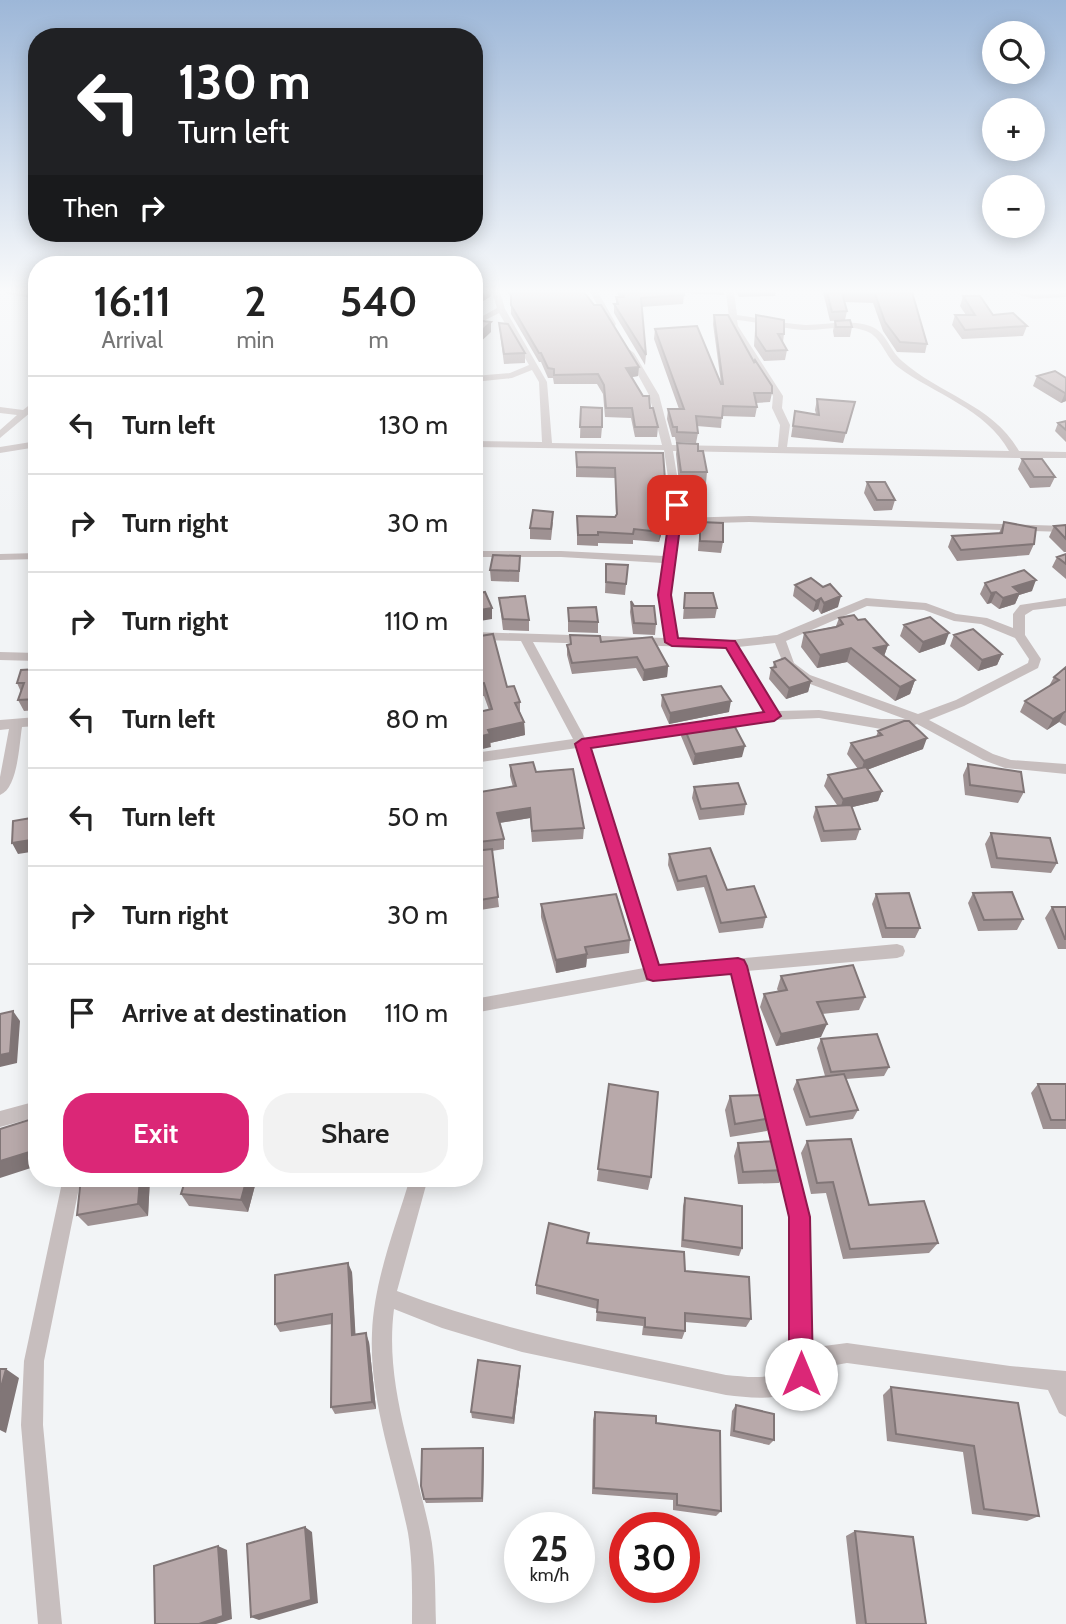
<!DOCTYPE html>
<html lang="en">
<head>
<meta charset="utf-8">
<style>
	:root { --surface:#fff; --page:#f2f2f2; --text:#222; --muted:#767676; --line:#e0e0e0; --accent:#db2777 }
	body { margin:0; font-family:Cabin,sans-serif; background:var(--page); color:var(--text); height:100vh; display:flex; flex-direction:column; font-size:26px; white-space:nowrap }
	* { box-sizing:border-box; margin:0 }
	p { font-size:23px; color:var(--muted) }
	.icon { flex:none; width:38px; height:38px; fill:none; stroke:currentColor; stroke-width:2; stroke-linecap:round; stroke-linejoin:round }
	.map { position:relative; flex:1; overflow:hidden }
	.sheet { position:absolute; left:28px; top:256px; width:455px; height:931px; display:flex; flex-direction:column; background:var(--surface); border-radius:28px; box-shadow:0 4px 18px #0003 }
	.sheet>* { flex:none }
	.top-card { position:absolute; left:28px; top:28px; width:455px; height:214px; border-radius:28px; box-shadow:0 4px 18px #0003; background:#202124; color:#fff; overflow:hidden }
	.buttons { position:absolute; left:982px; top:21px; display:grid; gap:14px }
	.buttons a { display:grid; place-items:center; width:63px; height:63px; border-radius:50%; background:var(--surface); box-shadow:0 4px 18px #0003; font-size:35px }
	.speed { position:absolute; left:504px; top:1512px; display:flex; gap:14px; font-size:35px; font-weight:700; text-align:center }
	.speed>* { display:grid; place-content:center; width:91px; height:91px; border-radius:50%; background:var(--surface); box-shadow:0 4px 18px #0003; line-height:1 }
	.speed small { font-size:18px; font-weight:400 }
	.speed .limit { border:10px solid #d22; background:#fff; color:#111 }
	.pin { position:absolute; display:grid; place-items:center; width:60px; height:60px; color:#fff; margin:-30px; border-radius:14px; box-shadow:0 4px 10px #0006 }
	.me { position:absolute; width:77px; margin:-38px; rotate:0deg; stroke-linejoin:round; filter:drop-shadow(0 0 5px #0008) }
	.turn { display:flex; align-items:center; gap:24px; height:147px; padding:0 35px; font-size:32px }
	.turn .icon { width:91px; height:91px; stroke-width:2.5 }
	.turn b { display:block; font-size:49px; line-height:60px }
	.then { display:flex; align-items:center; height:66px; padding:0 35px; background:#0003; gap:14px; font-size:26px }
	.eta { display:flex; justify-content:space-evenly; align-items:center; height:119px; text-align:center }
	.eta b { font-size:42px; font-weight:600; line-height:49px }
	.action { display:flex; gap:14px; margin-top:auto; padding:14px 35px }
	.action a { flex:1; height:80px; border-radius:28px; background:var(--accent); color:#fff; font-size:28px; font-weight:600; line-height:80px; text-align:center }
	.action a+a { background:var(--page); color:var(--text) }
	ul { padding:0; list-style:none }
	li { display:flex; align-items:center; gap:21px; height:98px; padding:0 35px; border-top:2px solid var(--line) }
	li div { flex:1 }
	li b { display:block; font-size:26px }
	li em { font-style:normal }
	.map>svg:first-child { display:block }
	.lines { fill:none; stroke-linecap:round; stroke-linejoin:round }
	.minor { fill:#c7bebe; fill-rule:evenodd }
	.wall { fill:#9e9192 }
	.shaded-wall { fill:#817677 }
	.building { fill:#b8a9aa; stroke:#817677; stroke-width:2 }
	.route { fill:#db2777; stroke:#8e194d; stroke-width:2 }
</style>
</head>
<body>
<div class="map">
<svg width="1066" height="1624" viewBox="0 0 1066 1624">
	<rect width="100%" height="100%" fill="#f2f4f6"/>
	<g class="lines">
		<path class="minor" d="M4,292L37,295V299L8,294Z
			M492,292H500L505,309L547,382L552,443L662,445L649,395L626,353L630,350L634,353L659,395L672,445L778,447L780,425L772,408L773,396L730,326L726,292H734L737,315C760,318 783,324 806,325C827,325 849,319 870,326C887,332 889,350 902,361C939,394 993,405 1019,451L1066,452V458H1016L673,451L682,505L680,518L749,516L1066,526V532L749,522L680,524L670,595L677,638L730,640L777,635L866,598L926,603L956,614L987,618L1013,628V614L1020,605L1066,598V606L1033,610L1025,615V635L1041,659L1038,668L964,706L929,720L993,754L1011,760L1066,764V774L1005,768L983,760L917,724L905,729H881L819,718L774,720L589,747L659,966L897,944L903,946L905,951L903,956L897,958L747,971L808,1217L811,1353L824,1346L847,1343L1010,1366L1066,1371V1417L1059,1413L1048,1390L847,1363C815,1367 814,1382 788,1393C769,1401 746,1397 726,1395L522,1352L442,1328L394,1309C384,1386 415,1459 430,1532C436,1562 435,1593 436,1624H412C412,1594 413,1563 408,1533C395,1467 369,1401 372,1333C374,1280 395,1229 410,1178H428L397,1291C504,1332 615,1351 726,1375C749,1377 771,1381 791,1367L790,1217L732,973L653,980L474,1013V999L644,968L577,748L474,763V753L573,739L521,641L474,640V632L665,638L658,595L663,563L561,557H474V551H561L664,556L672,505L664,450L474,447V441L542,442L539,382L532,370L512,378L474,382V376L510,373L529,365L499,313L474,326V321L497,308ZM737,320C759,322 780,328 802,330C822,331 847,323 866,331C882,337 885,357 898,367C934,394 986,409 1009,451L787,447L790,425L782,408L783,396L738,326ZM867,606L924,610L954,621L981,624L1015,638L1029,659L1028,663L956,700L918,714L810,675L794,663L786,641ZM533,642L726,648L766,713L585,738ZM775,643L785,668L802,681L905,719H881L819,710L778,711L738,647Z
			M590,292H598L616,324L615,326H609Z
			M1010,292L1034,295L1066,293V297L1034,299Z
			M37,399V407L0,438V430L17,415L0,413V407L23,410Z
			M37,441V447L0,453V447Z
			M37,553V559L0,560V554Z
			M0,652L37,653V661L0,660Z
			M37,717V726L22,727C19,745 18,788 0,795V777L9,729L0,730V720Z
			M37,1101V1117L0,1127V1111Z
			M63,1178H81L44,1361L43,1425L62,1624H38L21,1425L24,1361Z"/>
	</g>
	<path class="wall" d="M474,292H491V296L480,303L474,302Z
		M507,292H584L638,376L632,377L650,408L658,427L657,437H635L631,418L605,417L603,394L597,384H554L553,378H548L541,362H539L511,314V297Z
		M617,292H724V295L683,293L684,295L683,304L642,307L646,355L645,365L614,313V304H616V297H619Z
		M736,292H776L775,296L739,297Z
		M823,292H912L927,344L925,353L897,352L883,331L873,303L844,302L847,311L845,320L830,321Z
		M963,296L993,315L1027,326L1023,336L962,339L952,325L955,315H966L960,306Z
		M714,315L772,393L770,402L756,403L757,407L755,417L722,416L721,428L697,426L698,433L696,443L676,442L675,437H672L667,419L668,409H679L654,339L655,329L721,383L713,324Z
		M756,315L784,334L783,342L787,350L785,360L764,361L754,346Z
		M835,321L852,327L850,337H834L833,331Z
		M499,323L525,353V363L504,364L500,333Z
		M1037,376L1066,378V401L1061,403L1033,386Z
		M817,399L855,402L843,443L791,437L795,411L816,414L815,410Z
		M581,407L602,427L601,438H580Z
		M1066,421V442L1055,431L1058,423Z
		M677,443L707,472L706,483H679L676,454Z
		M576,452L663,453L667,506L666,517L659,542L633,540V544L598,543V546L577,545V516L615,517L616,515L615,478L576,477Z
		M1022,459L1055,477L1050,487L1030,488L1018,469Z
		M867,482L895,500L892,510L874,511L864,493Z
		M553,522L551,540L530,539V528Z
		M700,522L723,542L721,553L698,551Z
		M1004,522L1034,544L1029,555L957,561L948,547L952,536L999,533Z
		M1066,525V552H1064L1049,537L1054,526Z
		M1066,554V579L1052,567L1057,557Z
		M520,556L519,582L491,581L490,570Z
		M606,564L628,565L625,595L605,593Z
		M985,583L1032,591L1019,595L1015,604L999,609L991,603L987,604L980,594Z
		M795,585L838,607L821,614L818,609L813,612L793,596Z
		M685,593L717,608L715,618L683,619Z
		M499,598L529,620V631L503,630Z
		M631,601L634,606L656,624L655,635L633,634L630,612Z
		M568,608L598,622V633L568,632Z
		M839,618L858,620L888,645L884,656L915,680L910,694L895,701L847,662L817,668L801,647L804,633L836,626Z
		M904,625L945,644L919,653L900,636Z
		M570,635L601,642L668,666L667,677L643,681L636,668L572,674L567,655V645L570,644Z
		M954,635L1002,654L997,665L978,671L950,646Z
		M474,637L507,687L520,702V712L524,722L525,735L490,743L491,747L489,710L484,696L474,698Z
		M774,662L811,681L808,692L786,699L769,679L771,668H773Z
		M1066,667V726L1059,722L1047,730L1020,712L1025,701L1049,686L1054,677Z
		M37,669V710L24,711L18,700L21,692L17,683Z
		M662,695L729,712L669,724L661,706Z
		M683,725L723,729L742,757L693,765L681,736Z
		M878,731L923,749L867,770L882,791L878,801L852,807L860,829L856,840L821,842L813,817L816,807L837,805L824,786L828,775L858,769L847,754L851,743L876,737Z
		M968,764L1024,792L1018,803L965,795L963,775Z
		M510,765L536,772L584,828L583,839L532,842L530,818L500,823L504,839V849L492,851L499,907L474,911V851L479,850L474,831V793L513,787L510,776Z
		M694,787L746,804L744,815L699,820L692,798Z
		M991,833L1057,863L1051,873L991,868L985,844Z
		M669,854L727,890L766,917L763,928L719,933L704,887L677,891L668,865Z
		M973,893L1023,919L1017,930L978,931L968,903Z
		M876,894L920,928L915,938H882L872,904Z
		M541,904L630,940L629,953L587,959L586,967L556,973L541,917Z
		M1052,907H1066V949H1058L1045,918Z
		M781,976L865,997L859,1010L822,1014L821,1037L776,1046L760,1007L764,994L778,991L777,989Z
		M821,1039L889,1067L884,1076L846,1079L858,1110L853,1119L806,1126L793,1089L797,1080L825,1076L817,1048Z
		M609,1084L651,1177L648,1190L597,1181Z
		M1038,1084H1066V1129H1043L1031,1093Z
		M730,1096L772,1118L767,1131L730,1137L725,1110Z
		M807,1141L869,1205L938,1243L929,1253L843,1259L826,1193L811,1194L801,1153Z
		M738,1143L785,1170L779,1183L738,1184L734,1156Z
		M81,1178H150L148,1216L88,1226L77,1215Z
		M257,1178L248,1212L189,1206L181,1194Z
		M685,1198L742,1248L739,1256L681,1247L683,1206Z
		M588,1243L685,1271L751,1319L746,1327L685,1322V1331L682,1339L642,1335L643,1326L596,1321L597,1309L536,1294V1285Z
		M352,1272L355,1335L369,1342L376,1409L335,1414L331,1407L332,1324L280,1332L275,1324Z
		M520,1372L514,1424L472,1418L471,1412Z
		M891,1387L1018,1403L1039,1516L1027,1521L972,1514L963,1452L887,1441L883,1395Z
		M736,1405L774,1440L769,1445L730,1436L732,1411Z
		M595,1412L656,1423L721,1511L716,1516L673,1510V1500L592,1494L593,1420Z
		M483,1448L484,1453L483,1502L426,1503L424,1499Z
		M855,1531L926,1624H856L846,1536Z"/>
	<path class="shaded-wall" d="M482,292H491V296L480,303L479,294Z
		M491,322V332L474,348V338Z
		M639,367L638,376L626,378V368Z
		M1066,392V401L1061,403L1065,393Z
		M667,506L666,517L659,542L660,532Z
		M1036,580L1032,591L1019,595L1015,604L999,609L1003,598L1013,587Z
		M996,592L991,603L987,604L991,593Z
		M841,596L838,607L821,614L824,603Z
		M821,598L818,609L813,612L816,601Z
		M492,608V619L474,622V611Z
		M949,633L945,644L919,653L923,642Z
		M888,645L883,659L874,648Z
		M851,648L847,662L817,668L820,655Z
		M1002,654L997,665L978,671L982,660Z
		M668,666L667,677L643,681L644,670Z
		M915,680L910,694L895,701L900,687Z
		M811,681L808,692L786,699L789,688Z
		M731,701L729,712L669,724L670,713Z
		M1065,711L1059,722L1047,730L1053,719Z
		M524,722L525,735L490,743L491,747L474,751V738L488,730Z
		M927,738L923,749L861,772L864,761Z
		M745,746L742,757L693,765L695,754Z
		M882,791L878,801L840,810L843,799Z
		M530,808V818L498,823L497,813Z
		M37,839V851L18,854L12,843Z
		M587,954L586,967L556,973V960Z
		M13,1011L20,1021L17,1063L0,1067V1055Z
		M827,1024L821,1037L776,1046L781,1034Z
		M35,1118L37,1120V1166L0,1178V1161Z
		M140,1178H150L148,1216L138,1204Z
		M247,1178H257L248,1212L241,1200Z
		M348,1263L352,1272L356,1343L352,1335Z
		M366,1333L369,1342L376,1409L372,1402Z
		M520,1366V1372L514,1424L513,1418Z
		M6,1369L19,1378L6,1433L0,1430V1391Z
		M483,1448L484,1453L483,1502L482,1498Z
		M305,1527L312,1532L318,1603L259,1620L251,1617Z
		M218,1546L227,1550L232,1619L216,1624H199Z"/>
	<path class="building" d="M511,292H584L594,305H601L639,367L626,368L643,396H649L650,408H653L658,427H635L632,408H606L604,385L598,374L554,375V369L548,368L541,353H539L511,305Z
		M622,292H683L684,295L641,298L646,355L614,304H618L616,297H624Z
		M827,292H912L927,344L900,342L885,322L875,294L842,293L847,311L832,312Z
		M963,296H980L993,315L1013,313L1027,326L965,330L955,315H975Z
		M714,315H728L754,362L755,360L772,386V393H754L757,407L723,406L722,418L696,416L698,433L677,432V427H673L668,409H684L655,329L697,326L721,384H723Z
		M756,315L784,320V334H778L787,350L766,351L756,336Z
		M474,320L491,322L474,338Z
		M850,320L852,327H836L835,321Z
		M499,323L508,324L525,353L504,354Z
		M1055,371L1066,378V392L1065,393L1037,376Z
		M817,399L855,402L846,433L793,426L795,411L819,415Z
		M581,407L602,408V427H580Z
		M1066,421V430L1058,423Z
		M677,443L698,444V451H703L707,472H681Z
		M576,452L663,453L667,506L660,532L634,529L633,534L598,532V535H578L577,516L615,517L617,514L615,468L577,467Z
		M1022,459H1042L1055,477H1034Z
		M867,482H885L895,500H877Z
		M533,510L553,512L551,529L530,528Z
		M700,522L723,523V542L700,541Z
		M1004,522L1036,528L1034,544L961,550L952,536L1002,533Z
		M1066,525V539L1054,526Z
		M1066,554V564L1057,557Z
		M493,555L520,556L519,571L490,570Z
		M606,564L628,565L626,584L606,582Z
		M1024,570L1036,580L1013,587L1020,593L1003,598L996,592L991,593L985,583Z
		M811,578L823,587L830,584L841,596L824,603L821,598L816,601L795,585Z
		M485,592L492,608L474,611V594Z
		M685,593H713L717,608H684Z
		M525,596L529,620L503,619L499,598Z
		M631,601L634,606H654L656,624L634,623Z
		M596,607L598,622L569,621L568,608Z
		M854,615L858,620L865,619L888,645L874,648L915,680L900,687L851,648L820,655L804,633L836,627L843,624L839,618Z
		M930,617L949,633L923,642L904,625Z
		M973,629L1002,654L982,660L954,635Z
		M493,634L507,687L514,686L520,702L515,703L524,722L488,730L490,734L474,738V713L492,709L484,683L474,684V665H475L474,637Z
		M570,635L600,636L601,642L652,637L668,666L644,670L637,657L572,663L567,645L571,644Z
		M785,658L811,681L789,688L771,668L776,667L774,662Z
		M1066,667V711L1053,719L1025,701L1059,680L1054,677Z
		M37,669V699L18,700L24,683H17L21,670Z
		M721,686L731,701L670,713L662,695Z
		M719,720L723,729L735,727L745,746L695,754L683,725Z
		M904,721H909L927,738L864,761L851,743L882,735L878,731Z
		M533,762L536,772L573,769L584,828L532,831L530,808L497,813L504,839L479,842L474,823V793L516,786L510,765Z
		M968,764L1021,772L1024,792L970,785Z
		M866,767L882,791L843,799L828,775Z
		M738,783L746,804L701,809L694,787Z
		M851,805L860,829L824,831L816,807Z
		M37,817V839L12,843L13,821Z
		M991,833L1050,838L1057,863L997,858Z
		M710,848L727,890L754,886L766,917L721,923L706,876L678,881L669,854Z
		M492,849L498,897L474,901V851Z
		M1012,892L1023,919L984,920L973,893Z
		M909,893L920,928H886L876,894Z
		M616,894L630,940L585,947L587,954L556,960L541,904Z
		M1052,907H1066V939H1065Z
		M853,965L865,997L817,1002L827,1024L781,1034L764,994L787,990L781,976Z
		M13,1011L10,1053L0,1055V1014Z
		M877,1034L889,1067L831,1072L821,1039Z
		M844,1074L858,1110L810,1117L797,1080Z
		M609,1084L658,1092L651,1177L598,1169Z
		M1038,1084H1066V1120H1051Z
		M767,1095L772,1118L735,1124L730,1096Z
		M35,1118L36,1150L0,1161V1129Z
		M851,1139L869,1205L924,1201L938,1243L850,1249L833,1182L817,1183L807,1141Z
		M778,1141L785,1170L743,1172L738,1143Z
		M81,1178H140L138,1204L77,1215Z
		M186,1178H247L241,1200L181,1194Z
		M685,1198L742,1206V1248L683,1240Z
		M549,1223L589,1233L587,1243L684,1252L685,1271L749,1277L751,1319L685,1313V1331L645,1327V1318L597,1312L598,1300L536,1285Z
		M348,1263L352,1335L366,1333L372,1402L331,1407L332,1314L275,1324V1275Z
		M478,1360L520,1366L513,1418L471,1412Z
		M0,1369H6L0,1391Z
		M891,1387L1018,1403L1039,1516L984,1509L974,1446L896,1434Z
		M736,1405L774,1414V1440L734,1431Z
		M595,1412L656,1416V1423L720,1431L721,1511L677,1505V1494L594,1488Z
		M483,1448L482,1498L424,1499L421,1486L422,1449Z
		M305,1527L311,1600L251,1617L247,1544Z
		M855,1531L913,1537L926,1624H866Z
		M218,1546L223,1616L199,1624H155L154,1566Z"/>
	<linearGradient id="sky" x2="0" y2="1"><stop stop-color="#9db7d8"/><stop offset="0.56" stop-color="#f9fafb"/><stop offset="1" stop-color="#f9fafb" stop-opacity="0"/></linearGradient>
	<rect width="1066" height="520" fill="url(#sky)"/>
	<path class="route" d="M677,501L683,505L671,595L678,638L735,641L781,716L774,721L591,748L659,965L738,958L744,960L747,966L810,1217L813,1374L809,1382L801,1385L793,1382L789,1374V1217L731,974L653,981L647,979L575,744L582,739L764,712L726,648L672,646L665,642L658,595L671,505Z"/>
</svg>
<div class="buttons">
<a><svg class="icon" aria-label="search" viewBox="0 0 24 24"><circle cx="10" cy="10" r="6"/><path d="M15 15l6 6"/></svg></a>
<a>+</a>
<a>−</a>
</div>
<div class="speed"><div>25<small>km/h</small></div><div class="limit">30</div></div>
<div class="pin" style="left:677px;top:505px;background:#d93025"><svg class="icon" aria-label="arrive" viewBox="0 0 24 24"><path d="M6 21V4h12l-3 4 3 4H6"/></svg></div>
<svg class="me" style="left:801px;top:1374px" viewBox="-20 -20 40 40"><circle r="19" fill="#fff"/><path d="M0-13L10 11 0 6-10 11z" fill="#db2777"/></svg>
<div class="top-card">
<div class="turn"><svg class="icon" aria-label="left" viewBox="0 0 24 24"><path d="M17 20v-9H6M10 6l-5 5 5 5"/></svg><div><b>130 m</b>Turn left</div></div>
<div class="then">Then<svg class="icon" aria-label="right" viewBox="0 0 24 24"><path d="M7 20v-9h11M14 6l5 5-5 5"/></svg></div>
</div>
<section class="sheet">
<div class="eta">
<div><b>16:11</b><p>Arrival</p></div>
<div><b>2</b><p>min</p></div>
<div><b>540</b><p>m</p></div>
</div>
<ul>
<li><svg class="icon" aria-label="left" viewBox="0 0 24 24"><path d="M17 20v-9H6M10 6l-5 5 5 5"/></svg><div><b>Turn left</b></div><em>130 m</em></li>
<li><svg class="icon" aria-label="right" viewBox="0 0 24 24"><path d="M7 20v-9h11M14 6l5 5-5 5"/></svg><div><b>Turn right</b></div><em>30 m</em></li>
<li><svg class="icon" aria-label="right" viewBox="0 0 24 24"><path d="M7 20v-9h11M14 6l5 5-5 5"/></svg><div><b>Turn right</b></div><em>110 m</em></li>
<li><svg class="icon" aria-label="left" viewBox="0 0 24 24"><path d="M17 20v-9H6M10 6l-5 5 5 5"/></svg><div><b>Turn left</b></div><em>80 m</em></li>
<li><svg class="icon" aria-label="left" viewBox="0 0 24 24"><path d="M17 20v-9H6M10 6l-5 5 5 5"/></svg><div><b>Turn left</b></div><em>50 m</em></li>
<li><svg class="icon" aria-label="right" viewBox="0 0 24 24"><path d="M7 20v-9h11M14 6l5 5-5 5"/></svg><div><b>Turn right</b></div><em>30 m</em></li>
<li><svg class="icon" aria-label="arrive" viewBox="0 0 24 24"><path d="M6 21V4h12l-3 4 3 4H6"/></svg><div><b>Arrive at destination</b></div><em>110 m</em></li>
</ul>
<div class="action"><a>Exit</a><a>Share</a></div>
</section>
</div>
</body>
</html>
